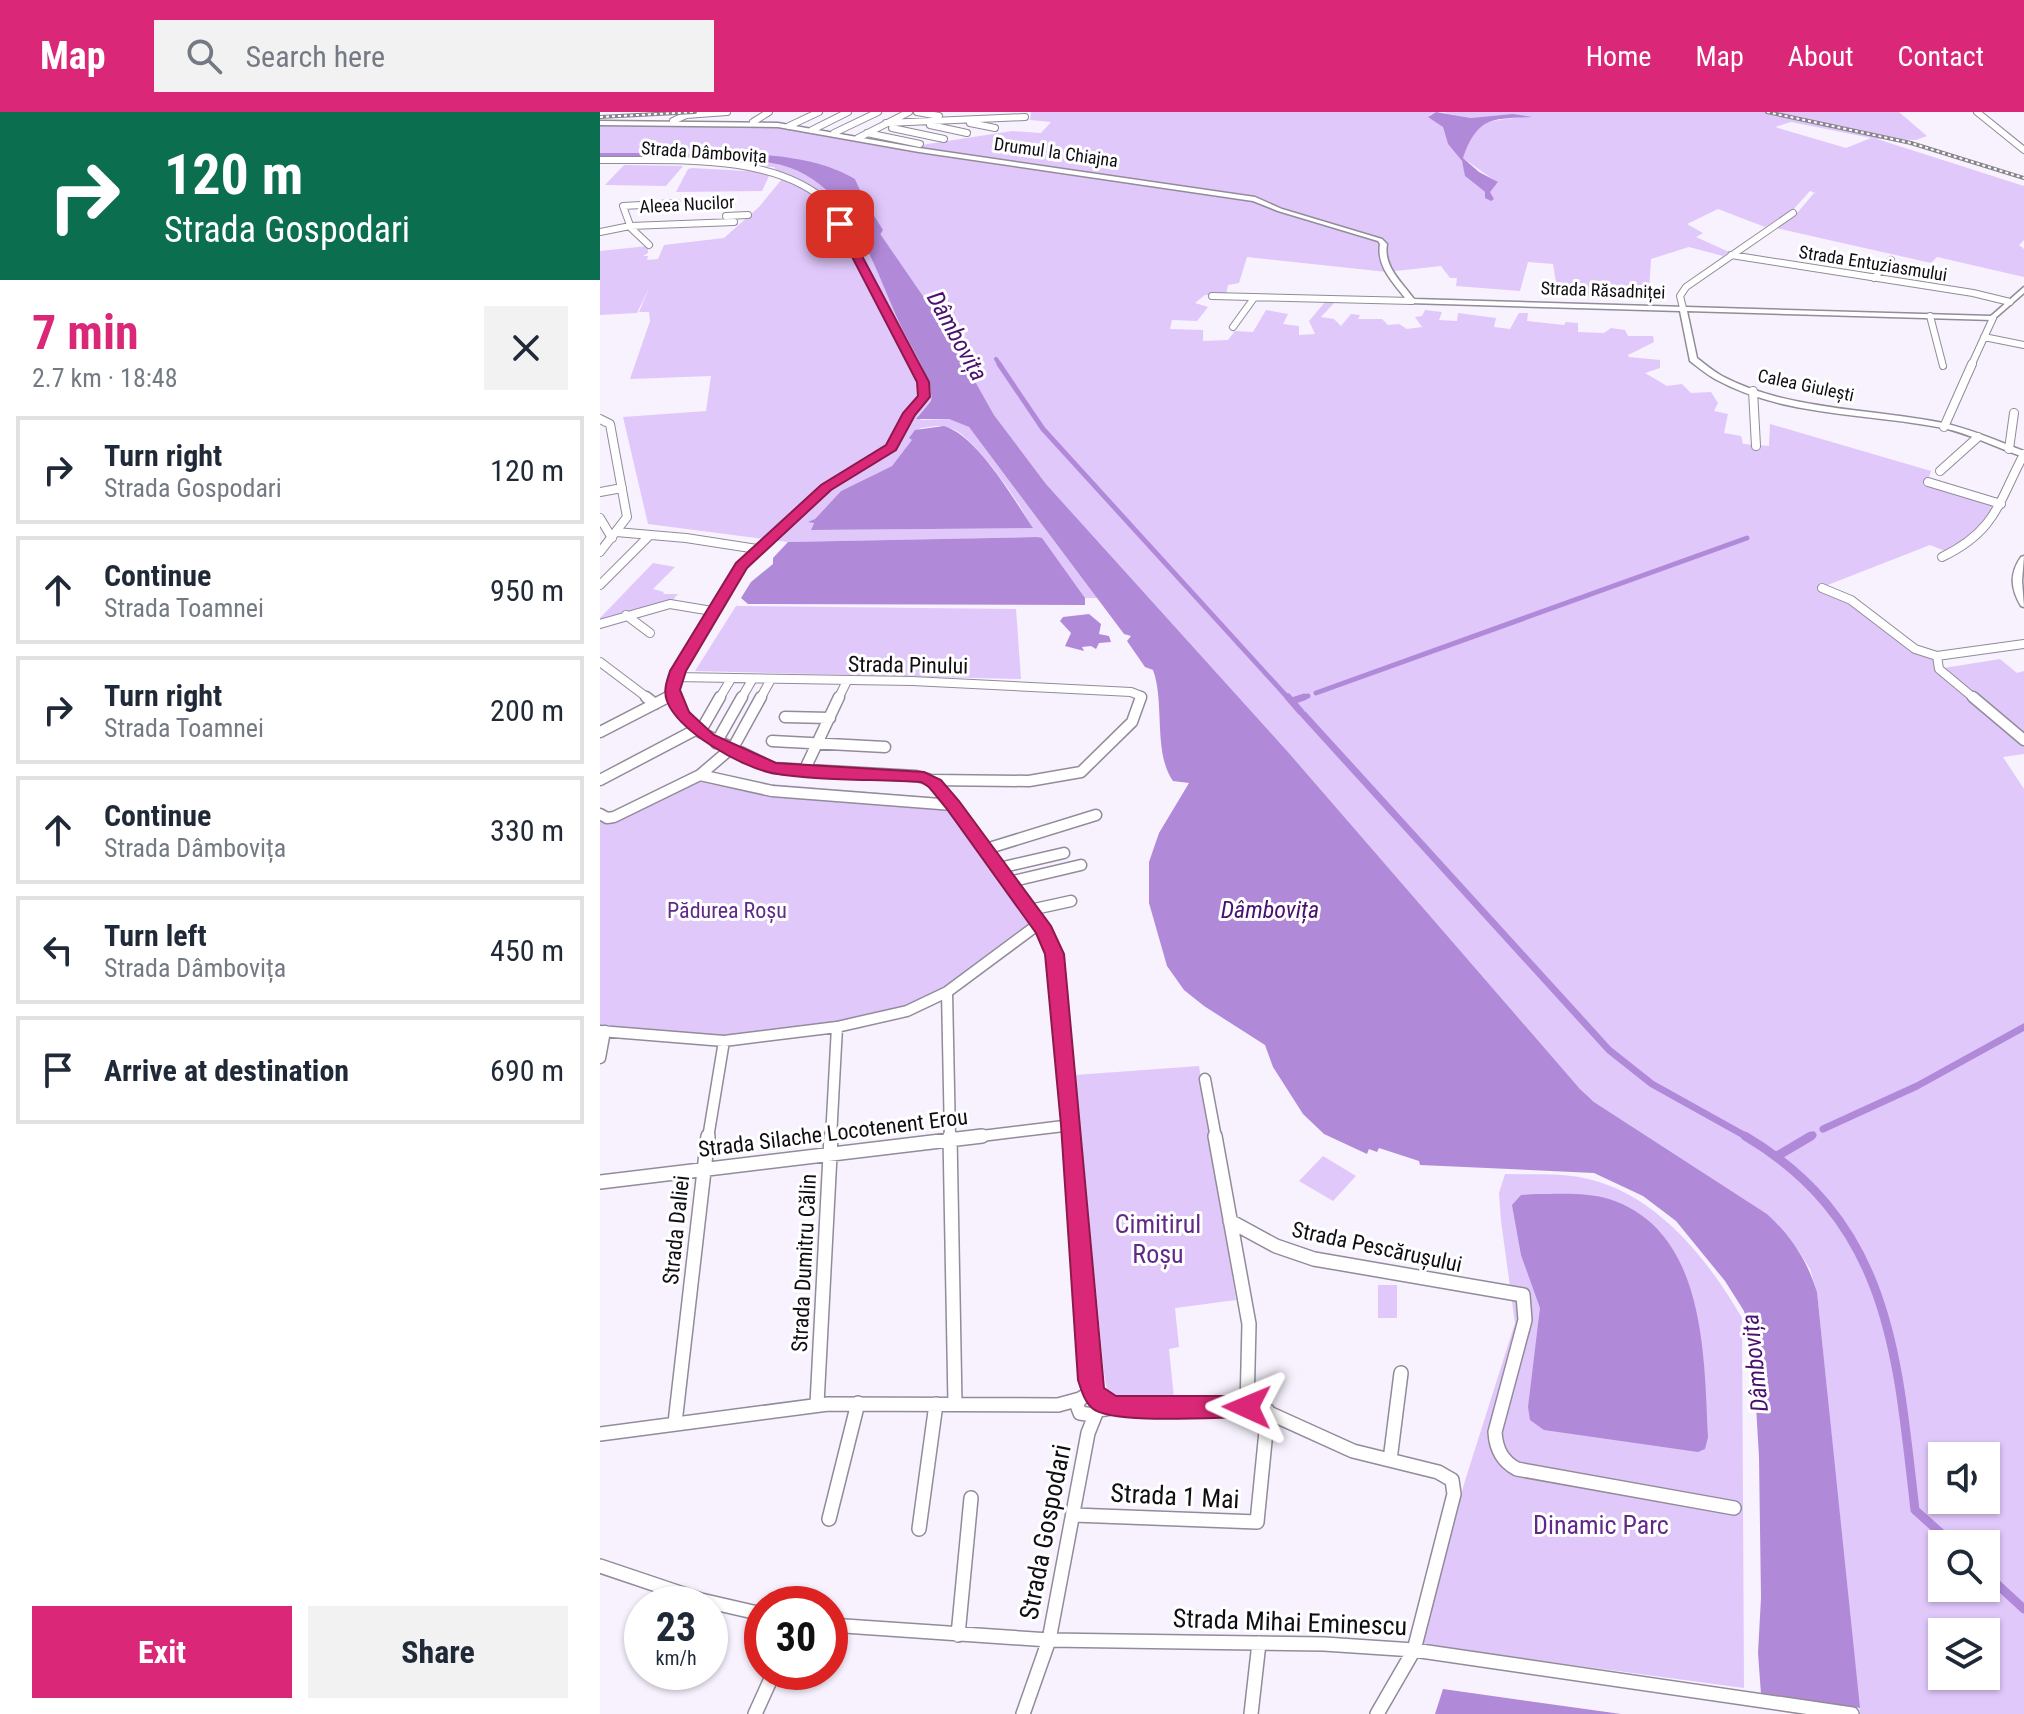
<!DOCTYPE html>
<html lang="en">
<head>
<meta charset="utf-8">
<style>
	:root { --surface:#fff; --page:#f2f2f3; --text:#1f2937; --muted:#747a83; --line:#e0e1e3; --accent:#db2777 }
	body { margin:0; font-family:"Roboto Condensed",sans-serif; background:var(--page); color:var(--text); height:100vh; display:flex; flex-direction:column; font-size:30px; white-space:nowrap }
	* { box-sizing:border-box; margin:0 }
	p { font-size:26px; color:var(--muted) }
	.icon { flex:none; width:44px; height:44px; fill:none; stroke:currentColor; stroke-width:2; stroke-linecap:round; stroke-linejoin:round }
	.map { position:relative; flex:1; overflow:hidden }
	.drawer { display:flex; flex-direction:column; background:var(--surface); width:600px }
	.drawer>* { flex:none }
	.top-card { background:#0b6e4f; color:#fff; overflow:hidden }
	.controls { position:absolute; left:1328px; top:1330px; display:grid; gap:16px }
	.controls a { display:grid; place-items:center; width:72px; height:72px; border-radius:0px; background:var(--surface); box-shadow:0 2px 6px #0004; font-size:40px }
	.speed { position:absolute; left:24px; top:1474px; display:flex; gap:16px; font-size:40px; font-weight:700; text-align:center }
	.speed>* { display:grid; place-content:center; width:104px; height:104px; border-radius:50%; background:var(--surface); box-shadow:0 2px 6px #0004; line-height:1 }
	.speed small { font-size:20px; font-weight:400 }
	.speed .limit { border:12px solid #d22; background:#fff; color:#111 }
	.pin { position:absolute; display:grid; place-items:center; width:68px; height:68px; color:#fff; margin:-34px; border-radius:16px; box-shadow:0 4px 12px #0006 }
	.me { position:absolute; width:88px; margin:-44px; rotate:271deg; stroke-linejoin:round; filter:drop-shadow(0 0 6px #0008) }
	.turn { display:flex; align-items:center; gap:28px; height:168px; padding:0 32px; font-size:36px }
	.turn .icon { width:104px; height:104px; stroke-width:2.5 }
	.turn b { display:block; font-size:56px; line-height:68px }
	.round { display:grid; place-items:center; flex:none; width:84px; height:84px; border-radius:0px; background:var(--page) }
	.headline { display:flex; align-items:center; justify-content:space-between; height:136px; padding:0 32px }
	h1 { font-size:48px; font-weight:700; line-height:60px; color:var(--accent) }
	.primary-button { display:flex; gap:16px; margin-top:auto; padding:16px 32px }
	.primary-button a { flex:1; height:92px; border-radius:0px; background:var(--accent); color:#fff; font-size:32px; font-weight:700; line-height:92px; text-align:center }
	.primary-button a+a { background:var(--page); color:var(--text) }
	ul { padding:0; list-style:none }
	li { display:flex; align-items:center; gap:24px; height:108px; margin:0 16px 12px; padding:0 16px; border:4px solid var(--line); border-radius:0px }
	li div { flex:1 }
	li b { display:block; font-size:30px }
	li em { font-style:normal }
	header { display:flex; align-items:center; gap:48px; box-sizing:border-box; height:112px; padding:0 40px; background:var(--accent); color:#fff }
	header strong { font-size:38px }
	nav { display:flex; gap:44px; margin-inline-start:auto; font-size:28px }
	.search { width:560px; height:72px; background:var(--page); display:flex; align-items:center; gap:20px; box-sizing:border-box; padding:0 28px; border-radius:0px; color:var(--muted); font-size:30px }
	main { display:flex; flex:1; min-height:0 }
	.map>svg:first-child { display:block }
	.green { fill:#e0c8fb; fill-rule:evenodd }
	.water { fill:#b189d9 }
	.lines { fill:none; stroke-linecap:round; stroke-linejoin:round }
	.canal-far3 { stroke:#b189d9; stroke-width:4 }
	.canal-far2 { stroke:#b189d9; stroke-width:5 }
	.canal-far1 { stroke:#b189d9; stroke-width:7 }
	.canal { stroke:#b189d9; stroke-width:9 }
	.river { fill:#b189d9; fill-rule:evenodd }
	.minor-far3-casing { stroke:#928b99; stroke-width:8 }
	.minor-far2-casing { stroke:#928b99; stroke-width:10 }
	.minor-far1-casing { stroke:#928b99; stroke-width:13 }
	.minor-casing { stroke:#928b99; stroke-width:16 }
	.major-casing { stroke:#928b99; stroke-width:3 }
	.minor-far3 { stroke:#fff; stroke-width:6 }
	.minor-far2 { stroke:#fff; stroke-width:8 }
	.minor-far1 { stroke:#fff; stroke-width:10 }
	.minor { stroke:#fff; stroke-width:13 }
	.major { fill:#fff; fill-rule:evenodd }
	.rail-casing { stroke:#88848d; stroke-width:4 }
	.rail { stroke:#fff; stroke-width:2; stroke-dasharray:3; stroke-linecap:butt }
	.route { fill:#db2777; stroke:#8e194d; stroke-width:2 }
	.labels { text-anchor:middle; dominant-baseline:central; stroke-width:6; stroke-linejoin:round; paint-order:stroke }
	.far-street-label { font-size:18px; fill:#100e13; stroke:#fff }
	.street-label { font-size:22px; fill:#100e13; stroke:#fff }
	.park-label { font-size:22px; fill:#5f2a88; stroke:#fff }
	.water-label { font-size:24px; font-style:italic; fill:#4a1070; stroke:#fff }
	.near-park-label { font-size:26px; fill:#5f2a88; stroke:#fff }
	.near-street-label { font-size:26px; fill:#100e13; stroke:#fff }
</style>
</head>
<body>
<header>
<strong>Map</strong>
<div class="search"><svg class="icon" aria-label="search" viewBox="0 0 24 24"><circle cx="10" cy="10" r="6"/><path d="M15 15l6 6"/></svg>Search here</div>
<nav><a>Home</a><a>Map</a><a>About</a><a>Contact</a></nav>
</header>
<main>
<section class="drawer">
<div class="top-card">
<div class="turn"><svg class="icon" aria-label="right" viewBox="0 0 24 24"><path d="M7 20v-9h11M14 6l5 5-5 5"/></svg><div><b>120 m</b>Strada Gospodari</div></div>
</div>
<div class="headline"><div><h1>7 min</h1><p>2.7 km · 18:48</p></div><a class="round"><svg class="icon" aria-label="close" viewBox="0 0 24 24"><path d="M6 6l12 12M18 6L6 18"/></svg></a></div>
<ul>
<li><svg class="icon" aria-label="right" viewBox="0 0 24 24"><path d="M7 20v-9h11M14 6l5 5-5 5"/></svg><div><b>Turn right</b><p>Strada Gospodari</p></div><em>120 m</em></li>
<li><svg class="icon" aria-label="ahead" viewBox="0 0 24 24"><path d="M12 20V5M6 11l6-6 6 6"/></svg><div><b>Continue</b><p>Strada Toamnei</p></div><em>950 m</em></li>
<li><svg class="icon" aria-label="right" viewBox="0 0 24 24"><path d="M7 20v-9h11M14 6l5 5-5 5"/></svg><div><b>Turn right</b><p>Strada Toamnei</p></div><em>200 m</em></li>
<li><svg class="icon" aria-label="ahead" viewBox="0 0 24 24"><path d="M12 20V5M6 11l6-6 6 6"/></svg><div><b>Continue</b><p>Strada Dâmbovița</p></div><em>330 m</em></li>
<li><svg class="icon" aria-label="left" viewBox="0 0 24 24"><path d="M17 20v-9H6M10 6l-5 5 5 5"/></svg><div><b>Turn left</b><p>Strada Dâmbovița</p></div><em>450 m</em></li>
<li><svg class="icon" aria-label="arrive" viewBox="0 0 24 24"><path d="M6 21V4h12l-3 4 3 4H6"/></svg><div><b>Arrive at destination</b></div><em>690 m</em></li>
</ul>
<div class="primary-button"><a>Exit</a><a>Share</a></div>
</section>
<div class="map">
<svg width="1424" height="1602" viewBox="0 0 1424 1602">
	<rect width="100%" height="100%" fill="#f7f2fe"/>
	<path class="green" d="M431,0H836L829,3L843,15L848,32L862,49L866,65L885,80L898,71L863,46C880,1 887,12 926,4L871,6L844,1L847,0H1299L1327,24L1316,28L1277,27L1424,74V128L1419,133L1424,137V165L1337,145L1331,151L1176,116L1198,100L1214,81L1218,82L1210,79L1191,100L1165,115L1118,97L1087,112L1103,121L1096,125L1129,140L1123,144L1089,135L1051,147L1049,180L1017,179L1016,182H1000L1001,187L958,183L953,152L928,150L920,179L856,174L857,166H850L841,154L787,160L647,145L639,171L628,173L626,183H605L595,191L608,195L597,209L572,208L570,217L603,218V229L628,228L635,219L653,220L666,198L688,202L683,212L699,214V223L715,222L709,209L725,190H735L721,205L734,207L741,214L751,202L760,203L758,207H782L788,213L799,212L807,217L822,215L815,205L822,204L825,198L842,200L839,208L857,209L858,201L896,206L894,215L910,217L919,201H928L927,209L964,213L966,210L978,211V220L1004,221L1011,216L1025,218L1028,224H1053L1054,230L1028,243L1029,245L1060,248V256L1045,261L1067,274L1082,272L1091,281L1111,280L1118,291L1114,299L1128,302L1124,321L1141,324L1143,332L1169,334L1170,312L1331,359L1326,373L1394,394L1377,422L1345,439L1330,433L1225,474L1311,540L1335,546V557L1424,632V642L1403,645L1424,677V1602H1260L1217,1180L1210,1157L1198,1138L1167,1102L994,990L980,977L688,640L446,372L394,303L345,216L281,123L255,67L242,61L194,47L152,42L67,44C100,49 137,45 171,51C248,63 271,148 299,210C307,229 335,271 331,289L318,304L321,308L349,307L369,315L499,486H485L442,427L437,425L188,430L48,412L23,305L106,299L111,264L30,267L50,209L49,200H39L49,176L37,201L0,203V139L48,134V141L43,144H48L47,148L58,147L64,133L124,126L159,95L182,67L174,55L0,45V11L122,9L189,15L302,36L412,19L441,21L451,10L430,8ZM1191,10L1271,26L1246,36L1175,15ZM336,314C344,314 353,316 360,321C384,340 419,389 432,416L211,418L215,407L241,379L292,354L313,328L314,321L321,316ZM1342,1344H1386V1388H1342ZM1342,1432H1386V1476H1342ZM1342,1520H1386V1564H1342Z
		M24,53H25L83,54L66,74L5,73Z
		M92,56L164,60L169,64L162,79L76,80L88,57Z
		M53,451L75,455L53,477L64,480L63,482H78L70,491L0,511V506Z
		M136,494L416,497L421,567L95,559Z
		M1400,547L1417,561L1424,559V625L1344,556Z
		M96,666L343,686L431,808L429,814L339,881L313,893L232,911L131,924L0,916V705L7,710Z
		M599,954L636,1188L575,1196L579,1235L569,1237L574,1286L516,1284L507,1278L504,1261L475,963Z
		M723,1044L756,1064L733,1089L699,1069Z
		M905,1062C929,1063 955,1061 979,1065C1053,1078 1106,1144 1142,1206L1144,1576L822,1533L864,1372L915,1211L901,1109L899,1081Z
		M778,1173H797V1206H778Z"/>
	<path class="water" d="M836,0L871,6L913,2L932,5C892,7 878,4 863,46L879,60L898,70L890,80L894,87L891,89L885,86V80L865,64L862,49L848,32L843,15L828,5Z
		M68,42C125,41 205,37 255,67L281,123L345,216L394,303L446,372L688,640L980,977L994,990L1167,1102C1191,1124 1207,1148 1217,1180L1260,1596L1161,1582L1158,1541L1161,1486L1159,1345L1152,1226L1144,1199L1125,1169L1076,1109L1043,1084L994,1061L820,1053L819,1049L779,1036L777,1040L769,1037L767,1042L724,1022L703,1002L673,955L665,933L604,894L584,878L567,854L549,791V750L559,721L589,671L573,669C553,641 565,590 553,558L545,555L527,529L531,524L524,522L369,315L349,307H316L331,289C335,270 307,229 299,210C271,149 248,63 171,51C137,46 100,46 66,44Z
		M344,314C377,323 414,388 433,416L211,418L214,411L208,410L215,407L241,379L292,354L312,328L309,326L315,318Z
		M437,425L442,426L485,486V493L148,492L141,486L151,470L173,452V446L188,430Z
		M489,502L501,512L499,522L509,524L511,530L499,531L496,537L491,534L482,535L484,539L465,534L471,521L460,509L463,505Z
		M936,1082C959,1082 986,1080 1009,1087C1106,1118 1104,1243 1108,1325L1105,1337L1098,1340L944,1318L930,1308L928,1295L940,1196L921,1143L912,1093L921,1083Z
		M843,1577L1021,1602H835Z"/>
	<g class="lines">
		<path class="canal-far3" d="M396,247L401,254"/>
		<path class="canal-far2" d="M399,252L443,317L689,587
			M716,581L1147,426
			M697,587L708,584"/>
		<path class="canal-far1" d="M688,585L701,600
			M692,589L704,585
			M704,603L1009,938L1052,972L1149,1026
			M1223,1017L1317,974L1424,915
			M1208,1026L1213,1023"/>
		<path class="canal" d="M1145,1024C1292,1111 1297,1245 1315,1398L1353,1432
			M1177,1044L1211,1024
			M1386,1462L1424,1497"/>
		<path class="river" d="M0,41H81L84,43L81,45H0Z
			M262,91H266L283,118L275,130L270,129L277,118L261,92Z"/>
		<g class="minor-far3-casing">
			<path id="minor-far3" d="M317,0L339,4
				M1377,0L1424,38
				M73,9L86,3L127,0
				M153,10L169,0
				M286,11L425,5
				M370,11L395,16
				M330,13L367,21
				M189,14L219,0
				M292,16L344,27
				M212,18L248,0
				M234,21L278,0
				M267,21L320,32
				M258,26L309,0
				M0,48C71,49 175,40 229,92L315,254
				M126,104L148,103
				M0,120L30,114L134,110
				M49,133L31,116L23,94L77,91
				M1131,143L1373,181L1410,190
				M1274,166L1291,148
				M612,184L812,189
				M1083,196L1080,184L1086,175L1193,101
				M1330,204L1343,254
				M633,215L654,186
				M1384,225L1424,233
				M1371,254L1393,206"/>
		</g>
		<g class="minor-far2-casing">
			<path id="minor-far2" d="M1153,279L1156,334
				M0,307L10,312L27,405L0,440
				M1344,315L1372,252
				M1409,337L1414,301
				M1340,359L1378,325
				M1328,370L1401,392
				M0,380L22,376
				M0,406L12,426
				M16,420L86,426L157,437
				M1342,445C1396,419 1398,391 1424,342
				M0,473L49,424
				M1222,476L1251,488L1315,537L1337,544L1339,557L1375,587
				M26,503L50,521
				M0,512L70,492L112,499
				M1337,544L1424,532
				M0,550L49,587
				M75,565L312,569L531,580L541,584L540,587
				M64,587L73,583
				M75,587L72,578L83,550L147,447L226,375L291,335L310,301L324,285L323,270L314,252
				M119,587L131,567
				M141,587L152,568
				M160,587L170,569
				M238,587L247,569"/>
		</g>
		<g class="minor-far1-casing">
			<path id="minor-far1" d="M46,585L55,592
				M74,585L78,596L100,620L173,656L316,664L328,667L338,676L449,826L456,850L470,1026
				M1373,585L1424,628
				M185,605L230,606
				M0,620L68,585
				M100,620L120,585
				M172,629L285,635
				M116,631L142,585
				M204,659L239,585
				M100,663L134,634L161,585
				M0,668L97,617
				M331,668L429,669L481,660L532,610L541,585
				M0,702L7,706L14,705L100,663L172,679L353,693
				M386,737L496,703
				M399,756L464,741
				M409,770L481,753
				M430,798L471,789
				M347,880L350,1026
				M0,919L124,929L237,915L307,899L347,880L440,811
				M0,946L5,919
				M605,967L616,1026
				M108,1026L124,929
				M231,1026L237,915
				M365,1026L472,1013"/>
		</g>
		<g class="minor-casing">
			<path id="minor" d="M350,1024L355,1292
				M470,1024L490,1268L501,1293L493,1303L480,1301L477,1293C480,1284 487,1282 496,1284
				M615,1024L649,1212L647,1295
				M0,1070L382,1024
				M630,1109L676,1134L714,1147L923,1183L925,1208L895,1320C896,1337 902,1349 917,1357L1134,1396
				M217,1292L231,1024
				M499,1298L516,1295L658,1296L753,1339L838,1360L852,1368L854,1382L814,1538L777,1602
				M75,1311L108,1024
				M0,1322L228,1292L458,1293L480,1287
				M790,1348L801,1261
				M474,1403L657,1410L668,1299
				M229,1407L258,1291
				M319,1417L336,1292
				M0,1454L101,1488L162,1502
				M230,1513L449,1528L724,1532L814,1538L1252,1602
				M358,1523L371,1386
				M155,1602L174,1560
				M423,1602L449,1528L488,1321L496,1301
				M651,1602L659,1531"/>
		</g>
		<g class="major-casing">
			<path id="major" d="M0,9L178,11L319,36L655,85L682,97L782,127L787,132C783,155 802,170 814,187L1391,204L1424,175V181L1393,208L1087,199L1097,246C1105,252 1113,259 1122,264C1189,299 1269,296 1343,311C1371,317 1397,329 1424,339V345C1397,336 1371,322 1343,316C1268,301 1184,305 1115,267C1106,262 1098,255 1090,249L1080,199L809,191C796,173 776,156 780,132L778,129L678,99L653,89L319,40L178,15L0,13Z
				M1424,444L1422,469L1424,495L1421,494C1411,477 1409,462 1421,445Z"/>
		</g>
		<use href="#minor-far3" class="minor-far3"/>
		<use href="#minor-far2" class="minor-far2"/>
		<use href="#minor-far1" class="minor-far1"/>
		<use href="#minor" class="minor"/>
		<use href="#major" class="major"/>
		<g class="rail-casing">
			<path id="rail" d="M1167,0L1311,31L1424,66
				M0,5L95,0"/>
		</g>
		<use href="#rail" class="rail"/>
	</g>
	<path class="route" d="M240,109L245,112L329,270L330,285L315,303L296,338L231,378L147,456L86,559L80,578L89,600L114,623L176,651L324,660L341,668L359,689L451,814L464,842L504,1276L516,1284H647L655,1287L659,1295L655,1302L647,1305C617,1305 510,1313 492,1296C484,1289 481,1277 478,1268L461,1013L445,842L436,821L347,697L329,675L321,670C275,667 215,669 172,661C141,655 78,619 67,589C63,578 67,569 70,559L136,451L221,373L286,333L303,301L318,284L317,270L235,112Z"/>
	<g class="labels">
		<g class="far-street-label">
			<text transform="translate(104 40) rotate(4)">Strada Dâmbovița</text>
			<text transform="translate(456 40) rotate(8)">Drumul la Chiajna</text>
			<text transform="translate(87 92) rotate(-3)">Aleea Nucilor</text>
			<text transform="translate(1273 151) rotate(9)">Strada Entuziasmului</text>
			<text transform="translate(1003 178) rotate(2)">Strada Răsadniței</text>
			<text transform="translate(1206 273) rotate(12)">Calea Giulești</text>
		</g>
		<g class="street-label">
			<text transform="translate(308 553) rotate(1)">Strada Pinului</text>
			<text transform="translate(233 1021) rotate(-7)">Strada Silache Locotenent Erou</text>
			<text transform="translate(76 1118) rotate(-84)">Strada Daliei</text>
			<text transform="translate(777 1135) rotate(12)">Strada Pescărușului</text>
			<text transform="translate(204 1151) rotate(-87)">Strada Dumitru Călin</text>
		</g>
		<g class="park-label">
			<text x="127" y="798">Pădurea Roșu</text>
		</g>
		<g class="water-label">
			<text transform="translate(357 224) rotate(61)">Dâmbovița</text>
			<text x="670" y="798">Dâmbovița</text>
			<text transform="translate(1155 1251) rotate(-96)">Dâmbovița</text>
		</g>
		<g class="near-park-label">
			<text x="558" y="1112">Cimitirul<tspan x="558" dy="30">Roșu</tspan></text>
			<text x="1001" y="1413">Dinamic Parc</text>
		</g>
		<g class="near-street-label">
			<text transform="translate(575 1384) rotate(3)">Strada 1 Mai</text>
			<text transform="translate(445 1420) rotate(-79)">Strada Gospodari</text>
			<text transform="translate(690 1510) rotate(2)">Strada Mihai Eminescu</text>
		</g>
	</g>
</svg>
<div class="controls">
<a><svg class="icon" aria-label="sound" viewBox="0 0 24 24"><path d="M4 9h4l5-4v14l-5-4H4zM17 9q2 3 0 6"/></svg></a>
<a><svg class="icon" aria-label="search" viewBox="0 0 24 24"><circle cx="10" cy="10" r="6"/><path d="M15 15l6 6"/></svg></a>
<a><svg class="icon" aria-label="layers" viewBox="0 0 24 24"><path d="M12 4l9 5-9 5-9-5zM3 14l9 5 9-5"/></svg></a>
</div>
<div class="speed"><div>23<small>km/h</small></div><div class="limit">30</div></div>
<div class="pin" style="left:240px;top:112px;background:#d93025"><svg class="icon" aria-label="arrive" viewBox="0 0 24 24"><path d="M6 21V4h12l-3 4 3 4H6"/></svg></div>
<svg class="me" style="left:647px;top:1295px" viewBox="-20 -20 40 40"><path d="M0-17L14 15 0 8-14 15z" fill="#db2777" stroke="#fff" stroke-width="4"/></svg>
</div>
</main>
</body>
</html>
